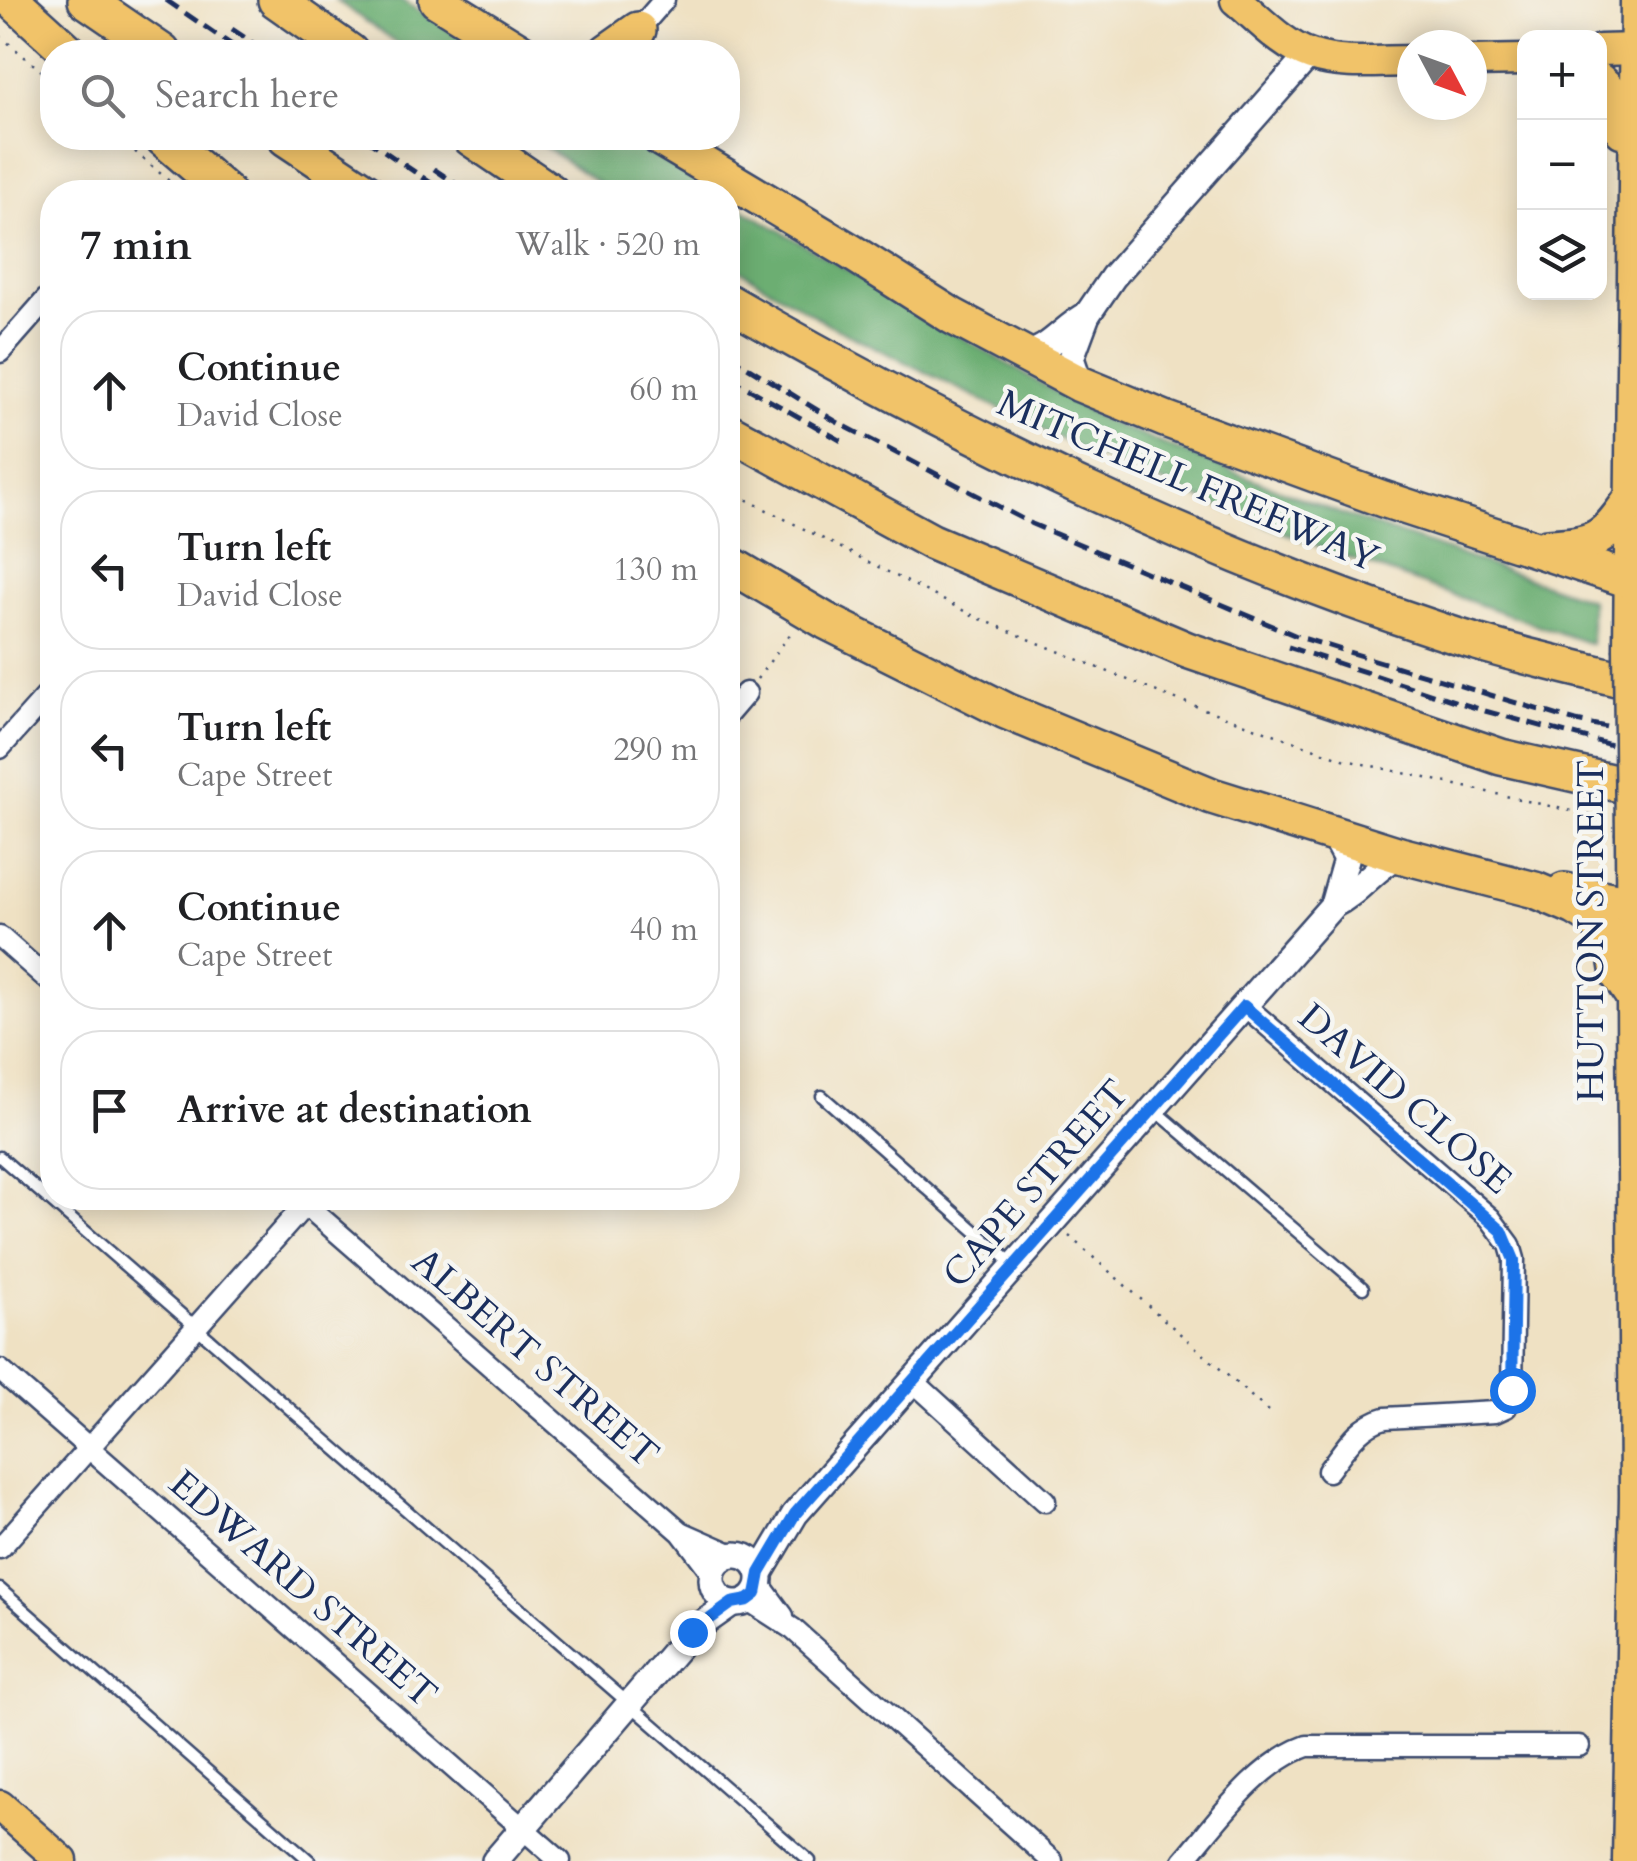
<!DOCTYPE html>
<html lang="en">
<head>
<meta charset="utf-8">
<style>
  :root { --surface:#fff; --page:#f2f2f2; --text:#202124; --muted:#757577; --line:#e0e0e0 }
  body { margin:0; font-family:Cardo,serif; background:var(--page); color:var(--text) }
  .controls { position:absolute; right:30px; top:30px; display:grid; overflow:hidden; border-radius:20px; box-shadow:0 5px 25px #0003 }
  .controls button { width:90px; height:90px; display:grid; place-items:center; padding:0; border:0; border-bottom:2px solid var(--line); background:var(--surface); color:var(--text); font:50px sans-serif }
  .compass { position:absolute; left:1397px; top:30px; width:90px; height:90px; border-radius:50%; background:var(--surface); box-shadow:0 5px 25px #0003; rotate:131deg }
  .stop { position:absolute; width:30px; height:30px; margin:-22px; border:8px solid #1a73e8; border-radius:50%; background:#fff }
  .stop.end { background:#1a73e8; border-color:#fff; box-shadow:0 2px 10px #0008 }
  .list { margin:0; padding:0; list-style:none }
  h2 { display:flex; justify-content:space-between; align-items:center; height:130px; margin:0; padding:0 40px; font-size:42px }
  h2 small { font-size:32px; font-weight:400; color:var(--muted) }
  .list li { display:grid; grid-template-columns:65px 1fr auto; gap:30px; align-items:center; box-sizing:border-box; height:160px; margin:0 20px 20px; padding:0 20px; border:2px solid var(--line); border-radius:40px }
  .list b { display:block; font-size:38px; white-space:nowrap }
  .list p { margin:0; font-size:32px; white-space:nowrap; color:var(--muted) }
  .list em { font-size:32px; font-style:normal; color:var(--muted) }
  .icon { flex:none; width:55px; height:55px; fill:none; stroke:currentColor; stroke-width:2; stroke-linecap:round; stroke-linejoin:round }
  .map { position:relative; flex:none; width:1637px; height:1861px; overflow:hidden }
  .search { position:absolute; background:var(--surface); box-shadow:0 5px 25px #0003; left:40px; top:40px; width:700px; height:110px; display:flex; align-items:center; gap:25px; box-sizing:border-box; padding:0 35px; border-radius:40px; color:var(--muted); font-size:38px }
  .panel { position:absolute; background:var(--surface); box-shadow:0 5px 25px #0003; left:40px; top:180px; width:700px; height:1030px; border-radius:40px }
  .map>svg:first-child { display:block }
  .forest { fill:#6cae72; stroke:#446e68; stroke-width:2.5 }
  .lines { fill:none; stroke-linecap:round; stroke-linejoin:round }
  .service-casing { stroke:#3b4a6d; stroke-width:15 }
  .minor-casing { stroke:#3b4a6d; stroke-width:25 }
  .tertiary-casing { stroke:#3b4a6d; stroke-width:30 }
  .primary-casing { stroke:#3b4a6d; stroke-width:35 }
  .motorway-casing { stroke:#3b4a6d; stroke-width:40 }
  .path { stroke:#3b4a6d; stroke-width:2.5; stroke-dasharray:2.5 8; stroke-linecap:butt }
  .service { stroke:#fff; stroke-width:10 }
  .minor { stroke:#fff; stroke-width:20 }
  .tertiary { stroke:#fff; stroke-width:25 }
  .primary { stroke:#f1c369; stroke-width:30 }
  .motorway { stroke:#f1c369; stroke-width:35 }
  .rail { stroke:#1b2f5e; stroke-width:5; stroke-dasharray:15 8; stroke-linecap:butt }
  .primary-bridge-casing { stroke:#3b4a6d; stroke-width:35; stroke-linecap:butt }
  .primary-bridge { stroke:#f1c369; stroke-width:30 }
  .route { stroke:#1a73e8; stroke-width:12 }
  .labels { text-anchor:middle; dominant-baseline:central; stroke-width:9; stroke-linejoin:round; paint-order:stroke }
  .street-label { font-size:38px; fill:#1b2f5e; stroke:#f6f6f2 }
</style>
</head>
<body>
<div class="map">
<svg width="1637" height="1861" viewBox="0 0 1637 1861">
  <rect width="100%" height="100%" fill="#f6f6f2"/>
  <filter id="ink" filterUnits="userSpaceOnUse"><feTurbulence type="fractalNoise" baseFrequency=".01" numOctaves="2"/><feDisplacementMap in="SourceGraphic" scale="20" xChannelSelector="R" yChannelSelector="G"/><feConvolveMatrix kernelMatrix="1 2 1 2 8 2 1 2 1" color-interpolation-filters="sRGB"/></filter>
  <filter id="wash" filterUnits="userSpaceOnUse"><feTurbulence type="fractalNoise" baseFrequency=".0048" numOctaves="4" result="noise"/><feDisplacementMap in="SourceGraphic" scale="40" xChannelSelector="R" yChannelSelector="G"/><feGaussianBlur stdDeviation="2.25" result="paint"/><feColorMatrix in="noise" values="0 0 0 0 0 0 0 0 0 0 0 0 0 0 0 0 0 1.4 0 .05"/><feComposite in="paint" operator="in"/></filter>
  <g filter="url(#wash)">
    <rect width="100%" height="100%" fill="#efe1c3"/>
    <!-- forest -->
    <g class="forest">
      <polygon points="336,0 401,0 487,52 409,52"/>
      <polygon points="532,138 625,138 715,192 611,192"/>
      <polygon points="728,200 1105,421 1344,515 1591,600 1591,644 1332,552 1091,454 828,324 728,263"/>
    </g>
  </g>
  <g filter="url(#ink)">
    <g class="lines">
      <defs>
        <g id="service">
          <polyline points="822,1096 1014,1265"/>
          <polyline points="1154,1109 1363,1288"/>
          <polyline points="0,1157 810,1861"/>
          <polyline points="0,1589 310,1861"/>
        </g>
        <g id="minor">
          <polyline points="638,30 664,0"/>
          <polyline points="0,352 52,293"/>
          <polyline points="728,714 746,693"/>
          <polyline points="0,748 52,690"/>
          <polyline points="0,937 52,983"/>
          <path d="M1244,1005L1490,1218L1510,1245L1514,1259L1512,1390L1506,1407L1495,1412L1385,1418C1358,1425 1345,1449 1328,1471"/>
          <polyline points="298,1198 681,1532 713,1574"/>
          <polyline points="0,1370 560,1861"/>
          <polyline points="913,1381 1045,1501"/>
          <polyline points="683,1533 733,1555"/>
          <polyline points="0,1548 311,1198"/>
          <polyline points="760,1585 783,1616"/>
          <polyline points="748,1600 793,1629 1052,1861"/>
          <path d="M1183,1861C1217,1822 1256,1764 1307,1746H1579"/>
        </g>
        <g id="tertiary">
          <path d="M1023,355C1051,350 1062,328 1087,315"/>
          <polyline points="1080,384 1071,358 1087,315 1113,277 1309,55"/>
          <path d="M1333,905C1360,892 1373,868 1400,855"/>
          <circle cx="736" cy="1579" r="24"/>
          <polyline points="760,1573 795,1514 1333,905 1346,859 1333,835"/>
          <polyline points="495,1861 691,1632 732,1603"/>
        </g>
        <g id="primary">
          <path d="M1236,0C1259,19 1283,46 1311,55C1343,66 1379,61 1412,61"/>
          <polyline points="1600,50 1637,49"/>
          <polyline points="1472,61 1524,60"/>
          <path d="M1600,79C1619,94 1620,109 1621,132"/>
          <polyline points="1629,648 1636,0"/>
          <polyline points="0,1806 62,1861"/>
          <polyline points="1628,1861 1635,1496 1631,835"/>
        </g>
        <g id="motorway">
          <polyline points="12,0 69,52"/>
          <polyline points="86,0 162,52"/>
          <polyline points="276,0 350,52"/>
          <polyline points="437,0 521,52"/>
          <polyline points="607,52 638,30"/>
          <polyline points="163,138 226,192"/>
          <polyline points="286,138 367,192"/>
          <polyline points="471,138 551,192"/>
          <polyline points="660,138 851,252 952,316 1080,384 1165,419 1383,499 1630,580 1637,587"/>
          <path d="M728,302C954,432 1190,548 1438,630C1503,652 1571,667 1637,683"/>
          <polyline points="728,431 932,542 1187,650 1501,757 1637,788"/>
          <path d="M1547,547C1595,545 1604,540 1631,500"/>
          <polyline points="728,563 826,621 1006,711 1212,796 1400,855 1535,890 1575,907 1593,918 1604,931 1615,951 1619,975 1632,994"/>
          <polyline points="1564,891 1637,905"/>
        </g>
      </defs>
      <!-- service casing -->
      <use href="#service" class="service-casing"/>
      <!-- minor casing -->
      <use href="#minor" class="minor-casing"/>
      <!-- tertiary casing -->
      <use href="#tertiary" class="tertiary-casing"/>
      <!-- primary casing -->
      <use href="#primary" class="primary-casing"/>
      <!-- motorway casing -->
      <use href="#motorway" class="motorway-casing"/>
      <!-- path -->
      <g class="path">
        <polyline points="0,36 52,80"/>
        <polyline points="547,47 560,52"/>
        <polyline points="119,138 182,192"/>
        <polyline points="148,192 162,178"/>
        <polyline points="728,490 978,618 1162,694 1346,760 1607,819"/>
        <polyline points="757,679 791,633"/>
        <polyline points="1069,1236 1268,1411"/>
      </g>
      <!-- service -->
      <use href="#service" class="service"/>
      <!-- minor -->
      <use href="#minor" class="minor"/>
      <!-- tertiary -->
      <use href="#tertiary" class="tertiary"/>
      <!-- primary -->
      <use href="#primary" class="primary"/>
      <!-- motorway -->
      <use href="#motorway" class="motorway"/>
      <!-- rail -->
      <g class="rail">
        <polyline points="166,0 242,52"/>
        <polyline points="232,29 266,52"/>
        <polyline points="365,138 444,192"/>
        <polyline points="434,169 468,192"/>
        <polyline points="728,355 835,421 1032,524 1299,637 1576,721 1637,733"/>
        <polyline points="728,377 847,444"/>
        <polyline points="1288,647 1485,711 1637,752"/>
      </g>
      <defs>
        <polyline id="primary-bridge" points="1629,648 1631,835"/>
      </defs>
      <!-- primary-bridge casing -->
      <use href="#primary-bridge" class="primary-bridge-casing"/>
      <!-- primary-bridge -->
      <use href="#primary-bridge" class="primary-bridge"/>
    </g>
  </g>
  <g class="lines" filter="url(#ink)">
    <!-- route -->
    <polyline class="route" points="692,1632 732,1603 748,1600 756,1594 760,1573 795,1514 1244,1006 1502,1231 1514,1260 1512,1390"/>
  </g>
  <g class="labels">
    <!-- street labels -->
    <g class="street-label">
      <text transform="translate(1188 481) rotate(23)">MITCHELL FREEWAY</text>
      <text transform="translate(1591 931) rotate(-90)">HUTTON STREET</text>
      <text transform="translate(1405 1099) rotate(41)">DAVID CLOSE</text>
      <text transform="translate(1036 1184) rotate(-49)">CAPE STREET</text>
      <text transform="translate(535 1358) rotate(41)">ALBERT STREET</text>
      <text transform="translate(303 1589) rotate(41)">EDWARD STREET</text>
    </g>
  </g>
</svg>
<div class="controls">
<button>+</button>
<button>−</button>
<button><svg class="icon" aria-label="layers" viewBox="0 0 24 24"><path d="M12 4l9 5-9 5-9-5zM3 14l9 5 9-5"/></svg></button>
</div>
<svg class="compass" viewBox="-18 -18 36 36"><path d="M0-13l5 13h-10z" fill="#e53935"/><path d="M0 13l5-13h-10z" fill="#757577"/></svg>
<div class="stop" style="left:1512px;top:1390px"></div>
<div class="stop end" style="left:692px;top:1632px"></div>
<div class="search"><svg class="icon" aria-label="search" viewBox="0 0 24 24"><circle cx="10" cy="10" r="6"/><path d="M15 15l6 6"/></svg>Search here</div>
<section class="panel">
<h2>7 min<small>Walk · 520 m</small></h2>
<ul class="list">
<li><svg class="icon" aria-label="ahead" viewBox="0 0 24 24"><path d="M12 20V5M6 11l6-6 6 6"/></svg><div><b>Continue</b><p>David Close</p></div><em>60 m</em></li>
<li><svg class="icon" aria-label="left" viewBox="0 0 24 24"><path d="M17 20v-9H6M10 6l-5 5 5 5"/></svg><div><b>Turn left</b><p>David Close</p></div><em>130 m</em></li>
<li><svg class="icon" aria-label="left" viewBox="0 0 24 24"><path d="M17 20v-9H6M10 6l-5 5 5 5"/></svg><div><b>Turn left</b><p>Cape Street</p></div><em>290 m</em></li>
<li><svg class="icon" aria-label="ahead" viewBox="0 0 24 24"><path d="M12 20V5M6 11l6-6 6 6"/></svg><div><b>Continue</b><p>Cape Street</p></div><em>40 m</em></li>
<li><svg class="icon" aria-label="arrive" viewBox="0 0 24 24"><path d="M6 21V4h12l-3 4 3 4H6"/></svg><div><b>Arrive at destination</b></div></li>
</ul>
</section>
</div>
</body>
</html>
